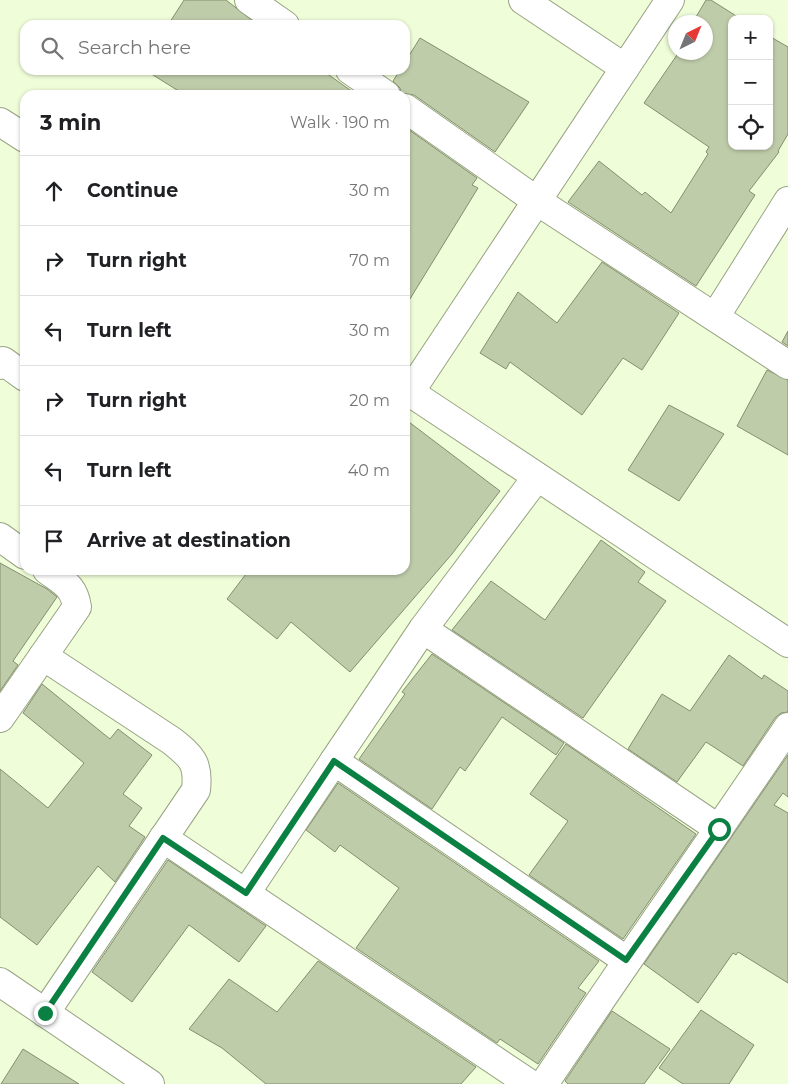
<!DOCTYPE html>
<html lang="en">
<head>
<meta charset="utf-8">
<style>
  :root { --surface:#fff; --page:#f2f2f2; --text:#202124; --muted:#757577; --line:#e0e0e0 }
  body { margin:0; font-family:Montserrat,sans-serif; background:var(--page); color:var(--text) }
  .controls { position:absolute; right:15px; top:15px; display:grid; overflow:hidden; border-radius:10px; box-shadow:0 1px 4px #0004 }
  .controls button { width:45px; height:45px; display:grid; place-items:center; padding:0; border:0; border-bottom:1px solid var(--line); background:var(--surface); color:var(--text); font:25px sans-serif }
  .compass { position:absolute; left:668px; top:15px; width:45px; height:45px; border-radius:50%; background:var(--surface); box-shadow:0 1px 4px #0004; rotate:43deg }
  .stop { position:absolute; width:15px; height:15px; margin:-11px; border:4px solid #0b8043; border-radius:50%; background:#fff }
  .stop.end { background:#0b8043; border-color:#fff; box-shadow:0 1px 5px #0008 }
  .list { margin:0; padding:0; list-style:none }
  h2 { display:flex; justify-content:space-between; align-items:center; height:65px; margin:0; padding:0 20px; font-size:21px }
  h2 small { font-size:16px; font-weight:400; color:var(--muted) }
  .list li { display:grid; grid-template-columns:32px 1fr auto; gap:15px; align-items:center; box-sizing:border-box; height:70px; padding:0 20px; border-top:1px solid var(--line) }
  .list b { display:block; font-size:19px; white-space:nowrap }
  .list em { font-size:16px; font-style:normal; color:var(--muted) }
  .icon { flex:none; width:28px; height:28px; fill:none; stroke:currentColor; stroke-width:2; stroke-linecap:round; stroke-linejoin:round }
  .map { position:relative; flex:none; width:788px; height:1084px; overflow:hidden }
  .search { position:absolute; background:var(--surface); box-shadow:0 1px 4px #0004; left:20px; top:20px; width:390px; height:55px; display:flex; align-items:center; gap:12px; box-sizing:border-box; padding:0 18px; border-radius:15px; color:var(--muted); font-size:19px }
  .panel { position:absolute; background:var(--surface); box-shadow:0 1px 4px #0004; left:20px; top:90px; width:390px; height:485px; border-radius:15px }
  .map>svg:first-child { display:block }
  .building { fill:#bfccaa; stroke:#838f6f }
  .lines { fill:none; stroke-linecap:round; stroke-linejoin:round }
  .minor-casing { stroke:#97a382; stroke-width:30 }
  .minor { stroke:#fff; stroke-width:28 }
  .route { stroke:#0b8043; stroke-width:6 }
</style>
</head>
<body>
<div class="map">
<svg width="788" height="1084" viewBox="0 0 788 1084">
  <rect width="100%" height="100%" fill="#f0fdd9"/>
  <!-- building -->
  <g class="building">
    <polygon points="184,0 226,0 258,25 168,25"/>
    <polygon points="706,0 711,0 741,19 732,19 732,146 769,146 769,36 788,47 788,134 778,151 779,152 749,191 755,195 696,286 568,202 599,161 642,195 645,192 671,213 708,154 706,152 709,147 644,103 679,52 706,52 706,22 693,22"/>
    <polygon points="420,38 529,102 495,152 414,95 401,93 400,88 393,81 400,70 405,70 405,62"/>
    <polygon points="145,70 322,70 357,95 185,95"/>
    <polygon points="405,127 477,178 472,185 478,188 405,307"/>
    <polygon points="602,262 679,313 642,370 623,358 582,415 510,362 506,369 480,353 518,292 557,323"/>
    <polygon points="788,331 788,346 782,342"/>
    <polygon points="767,370 788,380 788,455 737,426"/>
    <polygon points="669,405 724,434 679,501 628,470"/>
    <polygon points="405,419 500,491 452,554 350,672 291,622 277,639 227,599 249,570 405,570"/>
    <polygon points="601,540 645,572 638,582 666,601 583,718 452,630 491,581 545,620"/>
    <polygon points="0,563 47,589 57,597 13,661 18,665 0,691"/>
    <polygon points="432,654 564,743 556,755 502,717 465,771 460,767 432,809 359,759 405,694 402,692"/>
    <polygon points="729,655 762,679 764,675 788,691 788,712 781,713 775,718 743,766 706,742 677,782 628,749 662,694 690,711"/>
    <polygon points="42,684 110,739 118,729 152,755 123,794 142,808 129,826 145,837 115,882 98,866 37,945 0,917 0,769 48,808 84,763 23,713"/>
    <polygon points="566,744 696,834 623,939 529,875 568,821 530,794"/>
    <polygon points="788,755 788,797 783,793 774,805 788,813 788,983 738,952 736,955 733,953 698,1003 644,964"/>
    <polygon points="338,783 599,961 578,988 586,993 538,1064 500,1039 497,1043 356,948 399,888 340,845 335,852 306,830"/>
    <polygon points="168,860 266,926 239,962 189,925 132,1002 92,972"/>
    <polygon points="318,961 476,1067 461,1084 266,1084 222,1048 189,1029 229,979 277,1012"/>
    <polygon points="701,1010 754,1045 729,1084 683,1084 659,1068"/>
    <polygon points="612,1011 670,1049 644,1084 568,1084 565,1081"/>
    <polygon points="23,1049 79,1084 1,1084"/>
  </g>
  <g class="lines">
    <defs>
      <g id="minor">
        <polyline points="249,0 285,25"/>
        <polyline points="523,0 625,68"/>
        <polyline points="350,70 386,95"/>
        <polyline points="405,108 537,201 788,365"/>
        <polyline points="0,122 25,138"/>
        <polyline points="715,317 788,201"/>
        <polyline points="0,365 3,361 25,377"/>
        <polyline points="405,389 788,643"/>
        <polyline points="410,392 670,0"/>
        <polyline points="537,477 423,629 334,761 626,960"/>
        <polyline points="0,537 25,555"/>
        <polyline points="423,629 719,829"/>
        <path d="M43,656L172,741C192,757 199,763 196,790L45,1013"/>
        <path d="M0,718L77,607C74,586 63,582 47,570"/>
        <polyline points="163,838 530,1084"/>
        <polyline points="246,893 334,761"/>
        <polyline points="0,982 150,1084"/>
        <path d="M544,1084C624,964 708,846 788,727"/>
      </g>
    </defs>
    <!-- minor casing -->
    <use href="#minor" class="minor-casing"/>
    <!-- minor -->
    <use href="#minor" class="minor"/>
  </g>
  <g class="lines">
    <!-- route -->
    <polyline class="route" points="45,1013 163,838 246,893 334,761 626,960 719,829"/>
  </g>
</svg>
<div class="controls">
<button>+</button>
<button>−</button>
<button><svg class="icon" aria-label="locate" viewBox="0 0 24 24"><circle cx="12" cy="12" r="6"/><path d="M12 2v4M12 18v4M2 12h4M18 12h4"/></svg></button>
</div>
<svg class="compass" viewBox="-18 -18 36 36"><path d="M0-13l5 13h-10z" fill="#e53935"/><path d="M0 13l5-13h-10z" fill="#757577"/></svg>
<div class="stop" style="left:719px;top:829px"></div>
<div class="stop end" style="left:45px;top:1013px"></div>
<div class="search"><svg class="icon" aria-label="search" viewBox="0 0 24 24"><circle cx="10" cy="10" r="6"/><path d="M15 15l6 6"/></svg>Search here</div>
<section class="panel">
<h2>3 min<small>Walk · 190 m</small></h2>
<ul class="list">
<li><svg class="icon" aria-label="ahead" viewBox="0 0 24 24"><path d="M12 20V5M6 11l6-6 6 6"/></svg><div><b>Continue</b></div><em>30 m</em></li>
<li><svg class="icon" aria-label="right" viewBox="0 0 24 24"><path d="M7 20v-9h11M14 6l5 5-5 5"/></svg><div><b>Turn right</b></div><em>70 m</em></li>
<li><svg class="icon" aria-label="left" viewBox="0 0 24 24"><path d="M17 20v-9H6M10 6l-5 5 5 5"/></svg><div><b>Turn left</b></div><em>30 m</em></li>
<li><svg class="icon" aria-label="right" viewBox="0 0 24 24"><path d="M7 20v-9h11M14 6l5 5-5 5"/></svg><div><b>Turn right</b></div><em>20 m</em></li>
<li><svg class="icon" aria-label="left" viewBox="0 0 24 24"><path d="M17 20v-9H6M10 6l-5 5 5 5"/></svg><div><b>Turn left</b></div><em>40 m</em></li>
<li><svg class="icon" aria-label="arrive" viewBox="0 0 24 24"><path d="M6 21V4h12l-3 4 3 4H6"/></svg><div><b>Arrive at destination</b></div></li>
</ul>
</section>
</div>
</body>
</html>
